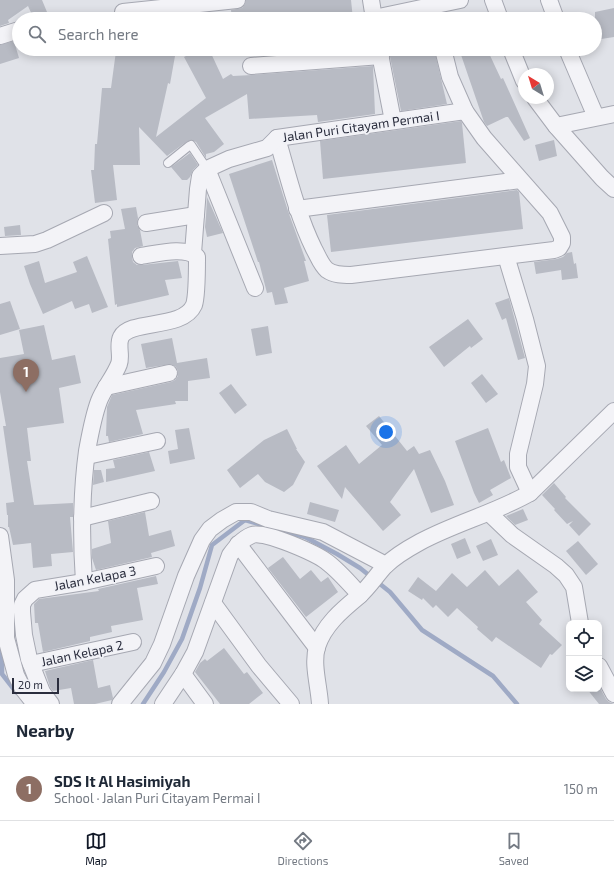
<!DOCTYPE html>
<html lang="en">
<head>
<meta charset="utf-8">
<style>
  :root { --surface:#fff; --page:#f6f6f7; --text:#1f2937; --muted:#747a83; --line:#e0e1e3; --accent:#111827 }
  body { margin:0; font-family:"Exo 2",sans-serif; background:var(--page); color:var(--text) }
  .controls { position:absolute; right:12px; bottom:12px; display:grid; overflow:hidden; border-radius:8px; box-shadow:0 2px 10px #0003 }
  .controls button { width:36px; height:36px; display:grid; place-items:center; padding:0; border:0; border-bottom:1px solid var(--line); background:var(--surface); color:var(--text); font:20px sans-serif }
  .compass { position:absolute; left:518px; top:68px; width:36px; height:36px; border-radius:50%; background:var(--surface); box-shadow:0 2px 10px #0003; rotate:322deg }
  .scale { position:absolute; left:12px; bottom:10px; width:47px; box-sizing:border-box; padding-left:4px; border:2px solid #2b2e3e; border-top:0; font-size:11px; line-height:14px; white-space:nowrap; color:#2b2e3e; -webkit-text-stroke:3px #f0f1f6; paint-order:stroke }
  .you { position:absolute; left:386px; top:432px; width:14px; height:14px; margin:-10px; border:3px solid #fff; border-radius:50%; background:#1a73e8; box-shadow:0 0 0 6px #1a73e833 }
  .badge { display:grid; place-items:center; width:26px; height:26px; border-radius:50%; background:var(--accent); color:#fff; font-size:13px; font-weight:700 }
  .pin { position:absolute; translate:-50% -33px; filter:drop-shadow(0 1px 2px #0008) }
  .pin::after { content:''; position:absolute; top:21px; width:14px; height:12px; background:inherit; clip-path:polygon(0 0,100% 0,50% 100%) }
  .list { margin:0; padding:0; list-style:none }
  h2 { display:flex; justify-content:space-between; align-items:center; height:52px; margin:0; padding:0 16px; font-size:17px }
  h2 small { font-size:13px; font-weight:400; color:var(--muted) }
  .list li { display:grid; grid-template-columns:26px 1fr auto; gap:12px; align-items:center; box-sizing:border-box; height:64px; padding:0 16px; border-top:1px solid var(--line) }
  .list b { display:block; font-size:15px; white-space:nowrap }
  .list p { margin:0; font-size:13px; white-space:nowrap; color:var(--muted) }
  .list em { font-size:13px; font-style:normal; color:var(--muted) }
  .icon { flex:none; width:22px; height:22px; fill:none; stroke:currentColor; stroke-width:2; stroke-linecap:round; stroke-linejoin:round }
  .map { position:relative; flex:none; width:614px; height:704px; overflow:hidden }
  .search { position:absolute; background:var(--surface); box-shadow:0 2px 10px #0003; left:12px; right:12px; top:12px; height:44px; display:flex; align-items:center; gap:10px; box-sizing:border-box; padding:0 14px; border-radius:22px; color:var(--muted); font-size:15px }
  .sheet { height:116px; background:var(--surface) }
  nav { display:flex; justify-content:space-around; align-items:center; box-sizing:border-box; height:56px; border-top:1px solid var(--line); background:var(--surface); font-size:11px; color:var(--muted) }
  nav a { display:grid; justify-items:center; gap:2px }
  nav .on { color:var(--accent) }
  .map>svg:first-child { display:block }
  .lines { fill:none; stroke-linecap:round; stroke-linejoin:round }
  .stream { stroke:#9faac5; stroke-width:4.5 }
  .building { fill:#b8bbc4 }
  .service-casing { stroke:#a6a8b2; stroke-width:10 }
  .minor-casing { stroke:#a6a8b2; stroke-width:18 }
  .service { stroke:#f3f3f7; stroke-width:8 }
  .minor { stroke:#f3f3f7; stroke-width:16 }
  .labels { text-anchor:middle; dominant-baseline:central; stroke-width:3.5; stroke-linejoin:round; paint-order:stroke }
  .street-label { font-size:13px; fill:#2b2e3e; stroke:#f0f1f6 }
</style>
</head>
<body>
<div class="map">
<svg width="614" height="704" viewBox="0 0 614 704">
  <rect width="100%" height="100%" fill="#e0e2e8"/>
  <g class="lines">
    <!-- stream -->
    <g class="stream">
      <polyline points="2,648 2,674 16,692"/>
      <polyline points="143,704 164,672 182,639 200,588 212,545 245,520 305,537 337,554 360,568 390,592 422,630 493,676 517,704"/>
    </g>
  </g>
  <!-- building -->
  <g class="building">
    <polygon points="0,0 42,0 47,12 33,17 28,6 8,20 9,23 0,26"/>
    <polygon points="246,0 351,0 353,19 232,19 231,10 242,8 245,4"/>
    <polygon points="614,8 614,37 595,40 595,12"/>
    <polygon points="14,41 19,58 0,64 0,45"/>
    <polygon points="131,49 159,52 158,53 175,56 170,84 168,83 156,137 206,98 184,57 199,49 209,49 223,79 231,74 233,76 252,75 373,66 375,114 318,122 317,115 249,119 247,94 205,118 224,144 214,152 206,154 206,158 196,142 191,140 186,142 167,156 139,127 140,165 113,165 117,200 95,203 91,170 94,170 95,144 97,144 102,88 111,88 116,51 131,53"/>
    <polygon points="402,49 434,49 447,104 401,111 389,52"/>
    <polygon points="459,49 487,49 501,79 503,78 530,138 524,141 508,117 506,117 487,126 484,122"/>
    <polygon points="461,121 462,123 466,163 323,179 320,141"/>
    <polygon points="554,140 557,156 539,161 535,145"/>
    <polygon points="190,153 198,165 193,170 190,177 187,180 182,180 171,167"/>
    <polygon points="272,160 288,211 306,261 304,261 309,281 284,288 288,303 275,305 272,292 267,293 259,262 258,262 229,174"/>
    <polygon points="517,190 519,192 523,229 331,252 327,215"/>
    <polygon points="207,197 223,233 207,237 205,227 206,216"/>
    <polygon points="136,207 138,218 137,225 140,230 143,246 135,248 132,252 132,257 133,262 137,265 142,265 178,261 182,278 165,280 169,295 117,307 117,304 115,305 108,239 111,238 110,231 125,229 121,209"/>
    <polygon points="20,225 21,235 5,236 4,227"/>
    <polygon points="572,252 574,264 576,263 578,278 562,280 561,270 536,274 534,262 557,259 563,257 567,253"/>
    <polygon points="87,256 108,307 92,313 89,304 75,309 72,301 43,314 30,284 24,266 39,261 45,283 77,272 73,262"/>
    <polygon points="509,298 525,358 518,360 506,318 502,320 495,303"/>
    <polygon points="10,301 20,329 0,335 0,304"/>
    <polygon points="468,319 483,339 471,348 470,346 444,367 429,347"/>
    <polygon points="44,325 52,360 75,355 81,383 59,388 64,423 27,428 31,461 27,461 34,505 73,503 73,517 70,517 73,552 51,554 52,566 33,568 31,543 13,545 9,527 8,527 8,515 7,515 6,503 14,502 3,426 6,426 0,392 0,358 24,354 19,330"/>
    <polygon points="268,326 272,353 256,356 251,329"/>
    <polygon points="172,338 177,363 207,358 210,378 188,381 188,401 175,401 176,404 136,410 143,434 109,442 108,436 106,436 107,407 112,395 171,382 175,380 178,376 178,371 176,367 171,364 146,368 141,344"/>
    <polygon points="482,374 498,394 486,403 471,383"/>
    <polygon points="231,384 247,405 235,414 219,393"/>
    <polygon points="379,416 407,451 414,446 419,454 430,450 445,481 454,505 431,513 414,469 390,502 401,515 383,531 345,487 342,499 317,466 346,445 359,464 382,445 366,426"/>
    <polygon points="189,428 195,459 170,464 168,451 178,449 175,430"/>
    <polygon points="488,428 501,462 504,460 511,478 490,490 493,495 479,503 474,493 455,441"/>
    <polygon points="287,429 297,449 296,449 305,462 293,485 284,492 265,482 258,474 240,488 227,470 264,440"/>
    <polygon points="149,452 155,471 106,482 106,469 115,468 113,460"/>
    <polygon points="94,470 101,470 104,482 93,485"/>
    <polygon points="554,483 566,497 565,498 591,524 579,536 569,525 573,521 567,524 554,510 555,509 542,495"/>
    <polygon points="310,502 339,510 335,522 307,514"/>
    <polygon points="523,509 528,520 515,525 506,516"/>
    <polygon points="145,512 149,536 171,530 175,546 151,553 152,557 96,570 92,558 92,549 111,543 108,521"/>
    <polygon points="465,538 471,553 457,559 451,544"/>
    <polygon points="491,539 498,555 483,561 476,546"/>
    <polygon points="578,541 598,564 586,575 566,551"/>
    <polygon points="283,557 300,579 311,570 321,582 328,577 338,592 306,617 268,568"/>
    <polygon points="518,569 538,592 526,602 542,620 539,624 562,645 552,655 550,654 541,668 496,637 492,642 477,629 478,627 457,608 448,617 436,605 433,608 423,598 422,600 408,591 418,577 436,591 452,573 467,587 485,570 499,586"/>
    <polygon points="156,576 158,584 137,588 143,620 111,626 112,632 90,637 90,641 43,652 38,623 35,623 34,604 39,599 99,591 98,589"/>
    <polygon points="224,648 244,674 247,672 263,693 249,704 220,704 195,672 200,663 205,659 207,661"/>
    <polygon points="93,660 98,688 110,685 113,698 112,700 95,704 74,704 71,688 53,691 50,687 45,671"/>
    <polygon points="599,686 606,699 609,702 614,704 599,704 587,689 599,689"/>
  </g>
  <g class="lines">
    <defs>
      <polyline id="service" points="168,163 189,146 191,145 207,169"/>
      <g id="minor">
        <polyline points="371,0 374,19"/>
        <polyline points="493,0 500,19"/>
        <polyline points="549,0 556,19"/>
        <polyline points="123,12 237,0"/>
        <polyline points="374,18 460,0"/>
        <polyline points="0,36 19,30"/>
        <polyline points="379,49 393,121"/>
        <polyline points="511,49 524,81"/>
        <polyline points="567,49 596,117"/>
        <polyline points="251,66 381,56"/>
        <polyline points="535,98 556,126 602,178 614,189"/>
        <polyline points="556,126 614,114"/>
        <path d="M277,138C288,176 297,214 314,249C318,256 321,265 327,270C334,275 343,275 351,275L554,250L559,248L562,243V237L550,213L484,138L465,111L450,77L443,49"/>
        <polyline points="207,169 255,288"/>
        <polyline points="297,209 520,180"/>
        <polyline points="146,223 196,215"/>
        <polyline points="0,246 35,244 47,240 104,213"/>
        <polyline points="193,253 198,189 200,176 207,169 229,159 267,148 277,138 465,111"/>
        <polyline points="506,256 525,319 537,366 535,384 518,454 518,467 530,493"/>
        <polyline points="106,387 169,373"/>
        <polyline points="87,456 157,441"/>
        <polyline points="489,513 512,535 556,566 566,575 574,587 580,623"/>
        <polyline points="82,518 151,501"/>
        <polyline points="0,536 6,580 6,638 16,675 23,689 35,704"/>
        <polyline points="238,544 317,648"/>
        <path d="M84,582C81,538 81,495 87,451C90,435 93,417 99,401C104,388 114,377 119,364C122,356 117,345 121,337C130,319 183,330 194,305C197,296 197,268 197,257C185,246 156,254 141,256"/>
        <polyline points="213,603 259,666 291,704"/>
        <polyline points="31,664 133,642"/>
        <polyline points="599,666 614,694"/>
        <polyline points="183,674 205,704"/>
        <polyline points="51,704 42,692 29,659 24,635 22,612 22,605 25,599 35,590 84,582 156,566"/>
        <polyline points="120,704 153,663 162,644 186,576 202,540 210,529 222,520 236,512 251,512 268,519 323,532 386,565"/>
        <path d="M163,704L183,674L195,652L230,555C236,547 242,539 252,535C264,530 317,554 327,562C339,571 350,584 360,595"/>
        <path d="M320,704C319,686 312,664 317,647C324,625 342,610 359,596C369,587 376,576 385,566C393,558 409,548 420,542C455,523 495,513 530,493L614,411"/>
      </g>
    </defs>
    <!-- service casing -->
    <use href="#service" class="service-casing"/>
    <!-- minor casing -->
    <use href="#minor" class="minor-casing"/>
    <!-- service -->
    <use href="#service" class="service"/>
    <!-- minor -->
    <use href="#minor" class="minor"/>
  </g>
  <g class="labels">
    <!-- street labels -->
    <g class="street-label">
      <text transform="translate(361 126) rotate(-8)">Jalan Puri Citayam Permai I</text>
      <text transform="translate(95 578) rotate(-11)">Jalan Kelapa 3</text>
      <text transform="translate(82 653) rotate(-12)">Jalan Kelapa 2</text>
    </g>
  </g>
</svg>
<div class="controls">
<button><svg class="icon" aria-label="locate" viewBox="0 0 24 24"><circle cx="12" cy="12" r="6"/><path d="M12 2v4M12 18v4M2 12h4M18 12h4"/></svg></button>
<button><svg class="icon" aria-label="layers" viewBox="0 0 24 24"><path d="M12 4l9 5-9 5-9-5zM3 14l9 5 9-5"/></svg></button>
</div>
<svg class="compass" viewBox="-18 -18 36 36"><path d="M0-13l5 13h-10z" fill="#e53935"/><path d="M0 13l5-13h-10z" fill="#747a83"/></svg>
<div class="scale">20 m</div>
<div class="you"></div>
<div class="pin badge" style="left:26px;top:392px;background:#8d6e63">1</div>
<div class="search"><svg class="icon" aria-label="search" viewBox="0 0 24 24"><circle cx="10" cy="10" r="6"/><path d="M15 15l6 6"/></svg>Search here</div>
</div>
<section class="sheet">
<h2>Nearby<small></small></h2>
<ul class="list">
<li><span class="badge" style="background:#8d6e63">1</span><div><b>SDS It Al Hasimiyah</b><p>School · Jalan Puri Citayam Permai I</p></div><em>150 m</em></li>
</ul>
</section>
<nav>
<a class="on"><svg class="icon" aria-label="map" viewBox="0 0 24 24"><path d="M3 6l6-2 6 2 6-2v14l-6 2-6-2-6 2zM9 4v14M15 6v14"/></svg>Map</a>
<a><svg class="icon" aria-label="directions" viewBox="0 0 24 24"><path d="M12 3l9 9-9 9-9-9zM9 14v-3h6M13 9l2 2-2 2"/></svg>Directions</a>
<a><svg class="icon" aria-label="saved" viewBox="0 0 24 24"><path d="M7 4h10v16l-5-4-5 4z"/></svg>Saved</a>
</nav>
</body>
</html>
